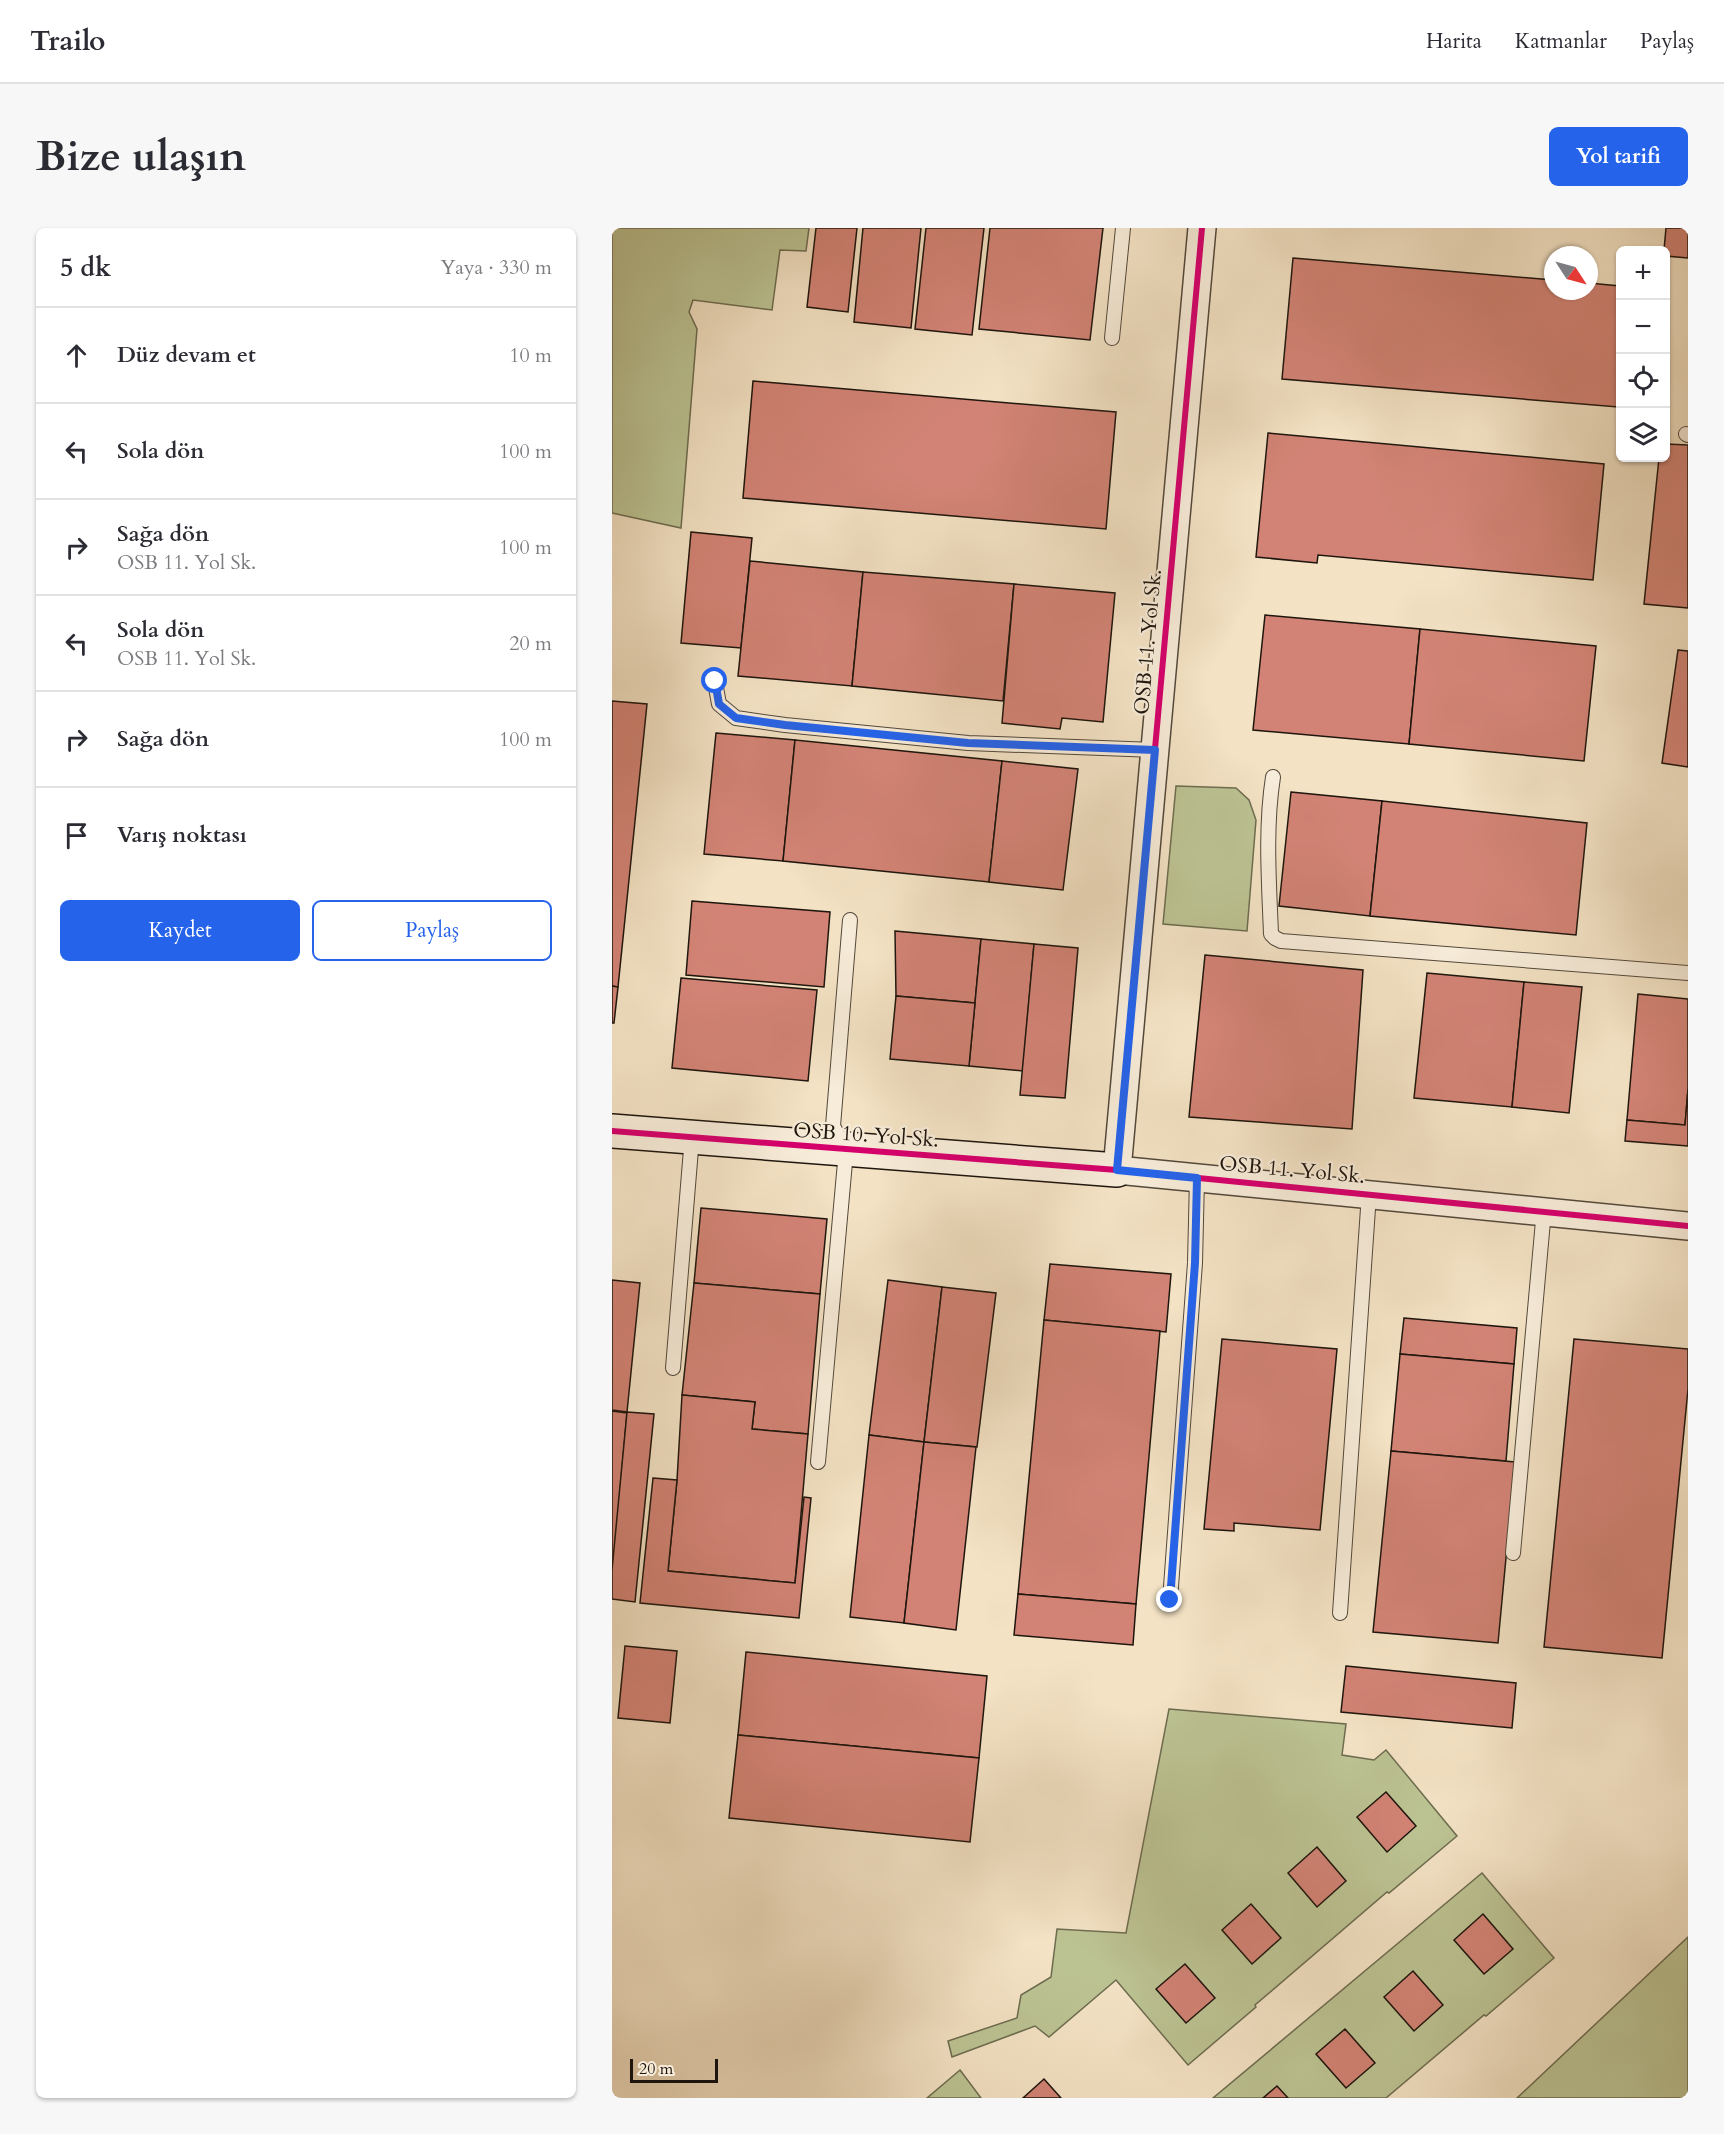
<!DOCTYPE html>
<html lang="tr">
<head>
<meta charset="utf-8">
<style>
  :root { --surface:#fff; --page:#f7f7f7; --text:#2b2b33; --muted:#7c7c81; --line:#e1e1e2; --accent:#2563eb }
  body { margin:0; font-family:Cardo,serif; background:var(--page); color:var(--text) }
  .controls { position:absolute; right:18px; top:18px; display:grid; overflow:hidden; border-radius:9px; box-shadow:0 2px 4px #0004 }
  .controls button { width:54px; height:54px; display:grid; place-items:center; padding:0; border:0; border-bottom:2px solid var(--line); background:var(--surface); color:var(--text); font:30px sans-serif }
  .compass { position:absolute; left:932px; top:18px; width:54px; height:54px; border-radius:50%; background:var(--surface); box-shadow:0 2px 4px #0004; rotate:126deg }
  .scale { position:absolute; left:18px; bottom:15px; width:88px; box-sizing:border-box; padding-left:6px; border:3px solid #1e150d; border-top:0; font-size:16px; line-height:21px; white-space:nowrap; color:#1e150d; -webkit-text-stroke:4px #f7ecd9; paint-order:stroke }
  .stop { position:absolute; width:18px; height:18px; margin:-14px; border:4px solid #2563eb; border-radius:50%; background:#fff }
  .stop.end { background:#2563eb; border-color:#fff; box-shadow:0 2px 6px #0008 }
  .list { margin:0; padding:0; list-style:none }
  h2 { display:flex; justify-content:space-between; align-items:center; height:78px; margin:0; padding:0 24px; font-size:26px }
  h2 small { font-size:20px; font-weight:400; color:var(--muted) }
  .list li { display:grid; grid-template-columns:39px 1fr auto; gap:18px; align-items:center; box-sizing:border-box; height:96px; padding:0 24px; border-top:2px solid var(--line) }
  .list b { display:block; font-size:22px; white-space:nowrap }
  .list p { margin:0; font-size:20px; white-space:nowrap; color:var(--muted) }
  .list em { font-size:20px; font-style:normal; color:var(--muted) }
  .actions { display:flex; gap:12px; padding:18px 24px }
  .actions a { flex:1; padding:14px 0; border:2px solid var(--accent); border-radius:9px; text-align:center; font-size:21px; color:var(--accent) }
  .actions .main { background:var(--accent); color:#fff }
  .icon { flex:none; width:33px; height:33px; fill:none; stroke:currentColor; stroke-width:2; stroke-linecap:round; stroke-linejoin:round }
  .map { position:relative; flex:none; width:1076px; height:1870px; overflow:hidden; border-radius:9px }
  header { display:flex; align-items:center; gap:36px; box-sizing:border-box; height:84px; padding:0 30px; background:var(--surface); border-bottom:2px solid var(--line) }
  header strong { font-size:28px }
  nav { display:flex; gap:33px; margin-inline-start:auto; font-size:21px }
  .intro { display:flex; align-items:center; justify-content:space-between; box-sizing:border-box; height:144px; padding:0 36px }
  h1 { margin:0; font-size:42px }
  .button { padding:15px 27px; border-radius:9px; background:var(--accent); color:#fff; font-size:21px; font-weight:700 }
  main { display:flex; gap:36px; padding:0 36px }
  aside { flex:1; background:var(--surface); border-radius:9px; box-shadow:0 2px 4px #0004 }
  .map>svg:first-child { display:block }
  .green { fill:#bcc393; stroke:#6d6c50; stroke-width:1.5 }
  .building { fill:#d28375; stroke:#1e150d; stroke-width:1.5 }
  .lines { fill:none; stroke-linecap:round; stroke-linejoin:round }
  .lane-casing { stroke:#53483b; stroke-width:16 }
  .street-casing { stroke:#53483b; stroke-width:30 }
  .secondary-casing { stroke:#1e150d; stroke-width:36 }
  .lane { stroke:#f7ecd9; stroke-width:14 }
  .street { stroke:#f7ecd9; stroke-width:27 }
  .secondary { stroke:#f7ecd9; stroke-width:33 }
  .cycleway-casing { stroke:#f7ecd9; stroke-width:10 }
  .cycleway { stroke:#d6006c; stroke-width:6 }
  .route { stroke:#2563eb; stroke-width:8 }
  .labels { text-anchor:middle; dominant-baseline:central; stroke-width:4.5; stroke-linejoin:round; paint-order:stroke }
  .street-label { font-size:21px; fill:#1e150d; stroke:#f7ecd9 }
</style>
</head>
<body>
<header>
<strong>Trailo</strong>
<nav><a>Harita</a><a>Katmanlar</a><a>Paylaş</a></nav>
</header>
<div class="intro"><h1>Bize ulaşın</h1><a class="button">Yol tarifi</a></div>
<main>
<aside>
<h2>5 dk<small>Yaya · 330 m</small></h2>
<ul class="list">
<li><svg class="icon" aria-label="ahead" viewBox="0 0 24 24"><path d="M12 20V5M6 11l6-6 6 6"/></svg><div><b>Düz devam et</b></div><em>10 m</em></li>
<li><svg class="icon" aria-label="left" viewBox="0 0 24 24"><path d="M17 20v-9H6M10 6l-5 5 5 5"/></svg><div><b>Sola dön</b></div><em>100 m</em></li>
<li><svg class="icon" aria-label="right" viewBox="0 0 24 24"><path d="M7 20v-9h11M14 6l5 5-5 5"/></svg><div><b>Sağa dön</b><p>OSB 11. Yol Sk.</p></div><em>100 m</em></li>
<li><svg class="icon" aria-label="left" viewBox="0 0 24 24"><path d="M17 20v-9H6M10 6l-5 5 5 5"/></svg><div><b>Sola dön</b><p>OSB 11. Yol Sk.</p></div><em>20 m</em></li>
<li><svg class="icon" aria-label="right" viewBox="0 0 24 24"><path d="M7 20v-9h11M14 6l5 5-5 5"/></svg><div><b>Sağa dön</b></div><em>100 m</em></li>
<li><svg class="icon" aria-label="arrive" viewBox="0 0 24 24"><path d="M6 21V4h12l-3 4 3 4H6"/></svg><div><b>Varış noktası</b></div></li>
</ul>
<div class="actions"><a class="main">Kaydet</a><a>Paylaş</a></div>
</aside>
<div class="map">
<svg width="1076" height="1870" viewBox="0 0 1076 1870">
  <rect width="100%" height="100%" fill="#f3e2c4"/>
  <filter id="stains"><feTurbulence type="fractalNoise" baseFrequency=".00333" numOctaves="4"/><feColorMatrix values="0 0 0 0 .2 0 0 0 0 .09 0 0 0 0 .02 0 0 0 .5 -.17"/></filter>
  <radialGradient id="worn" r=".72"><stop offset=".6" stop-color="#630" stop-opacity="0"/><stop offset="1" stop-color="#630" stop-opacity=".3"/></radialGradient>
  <!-- green -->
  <g class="green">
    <polygon points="0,0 197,0 194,23 168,22 160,82 81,72 77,84 85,101 69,300 0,285"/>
    <polygon points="564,558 624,560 637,572 644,592 635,703 551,696"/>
    <polygon points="557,1481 734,1496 730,1527 762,1532 774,1522 845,1608 777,1665 775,1664 643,1777 644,1779 576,1837 504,1752 437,1809 423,1798 340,1829 336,1813 405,1790 409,1767 439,1749 445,1701 514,1705"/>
    <polygon points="870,1645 942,1730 874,1788 872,1787 774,1870 601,1870"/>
    <polygon points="1076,1709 1076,1870 905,1870"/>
    <polygon points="348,1842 369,1870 315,1870"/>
  </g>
  <!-- building -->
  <g class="building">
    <polygon points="204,0 245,0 236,84 195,79"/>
    <polygon points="251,0 309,0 299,100 242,94"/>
    <polygon points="314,0 372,0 360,107 303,101"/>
    <polygon points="378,0 491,0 478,112 367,101"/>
    <polygon points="1054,0 1076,0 1076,30 1054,28 1052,22"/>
    <polygon points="681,30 941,52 941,63 977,63 977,55 1008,58 1008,154 1006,179 670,151"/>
    <polygon points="141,153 504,184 494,301 131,270"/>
    <polygon points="656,205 992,236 981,352 706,327 705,335 644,329"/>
    <polygon points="1054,216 1076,217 1076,380 1032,376 1047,230 1054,230"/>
    <polygon points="79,304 140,310 129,420 69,415"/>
    <polygon points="138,333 251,344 240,458 126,448"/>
    <polygon points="251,344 402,356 391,473 240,458"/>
    <polygon points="402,356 503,365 491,494 450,490 448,501 390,495"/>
    <polygon points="653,387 808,401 797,516 641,502"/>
    <polygon points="808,401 984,418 972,533 797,516"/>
    <polygon points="1066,422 1076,423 1076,539 1050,535"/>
    <polygon points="0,473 35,476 6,759 0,758"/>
    <polygon points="104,505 183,512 171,633 92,626"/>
    <polygon points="183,512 390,533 377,654 171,633"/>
    <polygon points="390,533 466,541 451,662 377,654"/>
    <polygon points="679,564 770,573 758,688 667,678"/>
    <polygon points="770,573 975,595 964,707 758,688"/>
    <polygon points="80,673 218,684 212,759 74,747"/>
    <polygon points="283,703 369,711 363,775 284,768"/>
    <polygon points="369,711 422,716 411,843 357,838"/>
    <polygon points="422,716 466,720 453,870 408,867"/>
    <polygon points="593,727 751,742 740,901 577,889"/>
    <polygon points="815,745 912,754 900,879 802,870"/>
    <polygon points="69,750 205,762 196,853 60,840"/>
    <polygon points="912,754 970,759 957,885 900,879"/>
    <polygon points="0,758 6,759 2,795 0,795"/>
    <polygon points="1026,766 1076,771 1076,861 1073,897 1015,892"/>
    <polygon points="284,768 363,775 357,838 278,831"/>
    <polygon points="1076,861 1076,918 1013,913 1015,892 1073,897"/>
    <polygon points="89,980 215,991 208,1066 82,1055"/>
    <polygon points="438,1036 559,1046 554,1104 432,1092"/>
    <polygon points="0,1052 28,1055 15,1184 0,1182"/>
    <polygon points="276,1052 330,1059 312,1214 257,1207"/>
    <polygon points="82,1055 208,1066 196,1206 140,1201 143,1174 70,1167"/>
    <polygon points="330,1059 384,1065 365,1219 312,1214"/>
    <polygon points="792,1090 905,1100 902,1136 788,1126"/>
    <polygon points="432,1092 548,1103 524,1376 406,1366"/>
    <polygon points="610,1111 725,1121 708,1302 622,1295 622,1303 592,1301"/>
    <polygon points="962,1111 1076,1121 1076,1161 1050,1430 932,1419"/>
    <polygon points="788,1126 902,1136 894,1233 779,1223"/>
    <polygon points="70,1167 143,1174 140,1201 196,1206 183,1355 56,1343 65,1252"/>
    <polygon points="0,1183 15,1185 1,1342 0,1342"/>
    <polygon points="15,1184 42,1186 23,1374 0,1371 0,1342"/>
    <polygon points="257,1207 312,1214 292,1395 238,1389"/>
    <polygon points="312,1214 364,1219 344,1402 292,1395"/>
    <polygon points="779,1223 903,1234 886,1415 761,1404"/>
    <polygon points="41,1250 65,1252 56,1343 183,1355 192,1269 199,1270 187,1390 28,1375"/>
    <polygon points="406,1366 524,1376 521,1417 402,1407"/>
    <polygon points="13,1418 65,1423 58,1495 6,1490"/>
    <polygon points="134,1424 375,1448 367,1530 126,1507"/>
    <polygon points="734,1438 904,1455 900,1500 729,1484"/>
    <polygon points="126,1507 367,1530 358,1614 117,1590"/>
    <polygon points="774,1564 804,1598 775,1624 745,1589"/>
    <polygon points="705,1619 734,1653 705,1679 676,1645"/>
    <polygon points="639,1676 669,1710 640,1736 610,1702"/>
    <polygon points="871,1686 901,1721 872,1746 842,1712"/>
    <polygon points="573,1736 603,1770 574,1795 544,1761"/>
    <polygon points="801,1743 831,1777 802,1803 772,1769"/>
    <polygon points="733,1801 763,1835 734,1860 704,1826"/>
    <polygon points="432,1851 449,1870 411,1870"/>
    <polygon points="665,1858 676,1870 651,1870"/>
  </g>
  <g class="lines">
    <defs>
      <g id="lane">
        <polyline points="500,110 511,0"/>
        <polyline points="1074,206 1076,207"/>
        <polyline points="103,454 107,476 124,490 173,497 356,515 543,522"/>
        <path d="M661,549C653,600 657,654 659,706L663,710L669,713L1076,745"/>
        <polyline points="61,1140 80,909"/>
        <polyline points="206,1234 234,923 221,898 238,692"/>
        <polyline points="901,1325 932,982"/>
        <polyline points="558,1372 583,1035 585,950"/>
        <polyline points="728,1385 757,966"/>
      </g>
      <polyline id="street" points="590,0 505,942 1076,998"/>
      <polyline id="secondary" points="0,903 505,942"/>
    </defs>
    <!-- lane casing -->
    <use href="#lane" class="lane-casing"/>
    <!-- street casing -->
    <use href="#street" class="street-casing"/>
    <!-- secondary casing -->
    <use href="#secondary" class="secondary-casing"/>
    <!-- lane -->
    <use href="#lane" class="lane"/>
    <!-- street -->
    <use href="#street" class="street"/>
    <!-- secondary -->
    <use href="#secondary" class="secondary"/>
    <defs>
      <g id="cycleway">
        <polyline points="0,903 505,942 1076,998"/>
        <polyline points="505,942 590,0"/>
      </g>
    </defs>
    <!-- cycleway casing -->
    <use href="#cycleway" class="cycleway-casing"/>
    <!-- cycleway -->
    <use href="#cycleway" class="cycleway"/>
  </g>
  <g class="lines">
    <!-- route -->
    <polyline class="route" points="103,453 107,476 124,490 173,497 356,515 543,522 505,942 585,950 583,1035 558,1372"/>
  </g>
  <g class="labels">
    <!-- street labels -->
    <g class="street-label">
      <text transform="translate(536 414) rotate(-85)">OSB 11. Yol Sk.</text>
      <text transform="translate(254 907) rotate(4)">OSB 10. Yol Sk.</text>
      <text transform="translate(680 942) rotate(5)">OSB 11. Yol Sk.</text>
    </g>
  </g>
  <rect width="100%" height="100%" filter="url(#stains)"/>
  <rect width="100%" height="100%" fill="url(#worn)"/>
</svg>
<div class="controls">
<button>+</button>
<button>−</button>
<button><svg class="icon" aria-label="locate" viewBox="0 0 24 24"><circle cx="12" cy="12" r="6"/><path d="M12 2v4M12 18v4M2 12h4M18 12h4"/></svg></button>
<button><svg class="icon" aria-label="layers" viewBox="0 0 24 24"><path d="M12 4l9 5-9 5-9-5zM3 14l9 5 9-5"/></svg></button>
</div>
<svg class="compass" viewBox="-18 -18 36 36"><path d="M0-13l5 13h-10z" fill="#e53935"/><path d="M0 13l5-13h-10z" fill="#7c7c81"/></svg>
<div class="scale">20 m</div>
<div class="stop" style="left:103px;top:453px"></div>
<div class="stop end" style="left:558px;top:1372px"></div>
</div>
</main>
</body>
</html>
